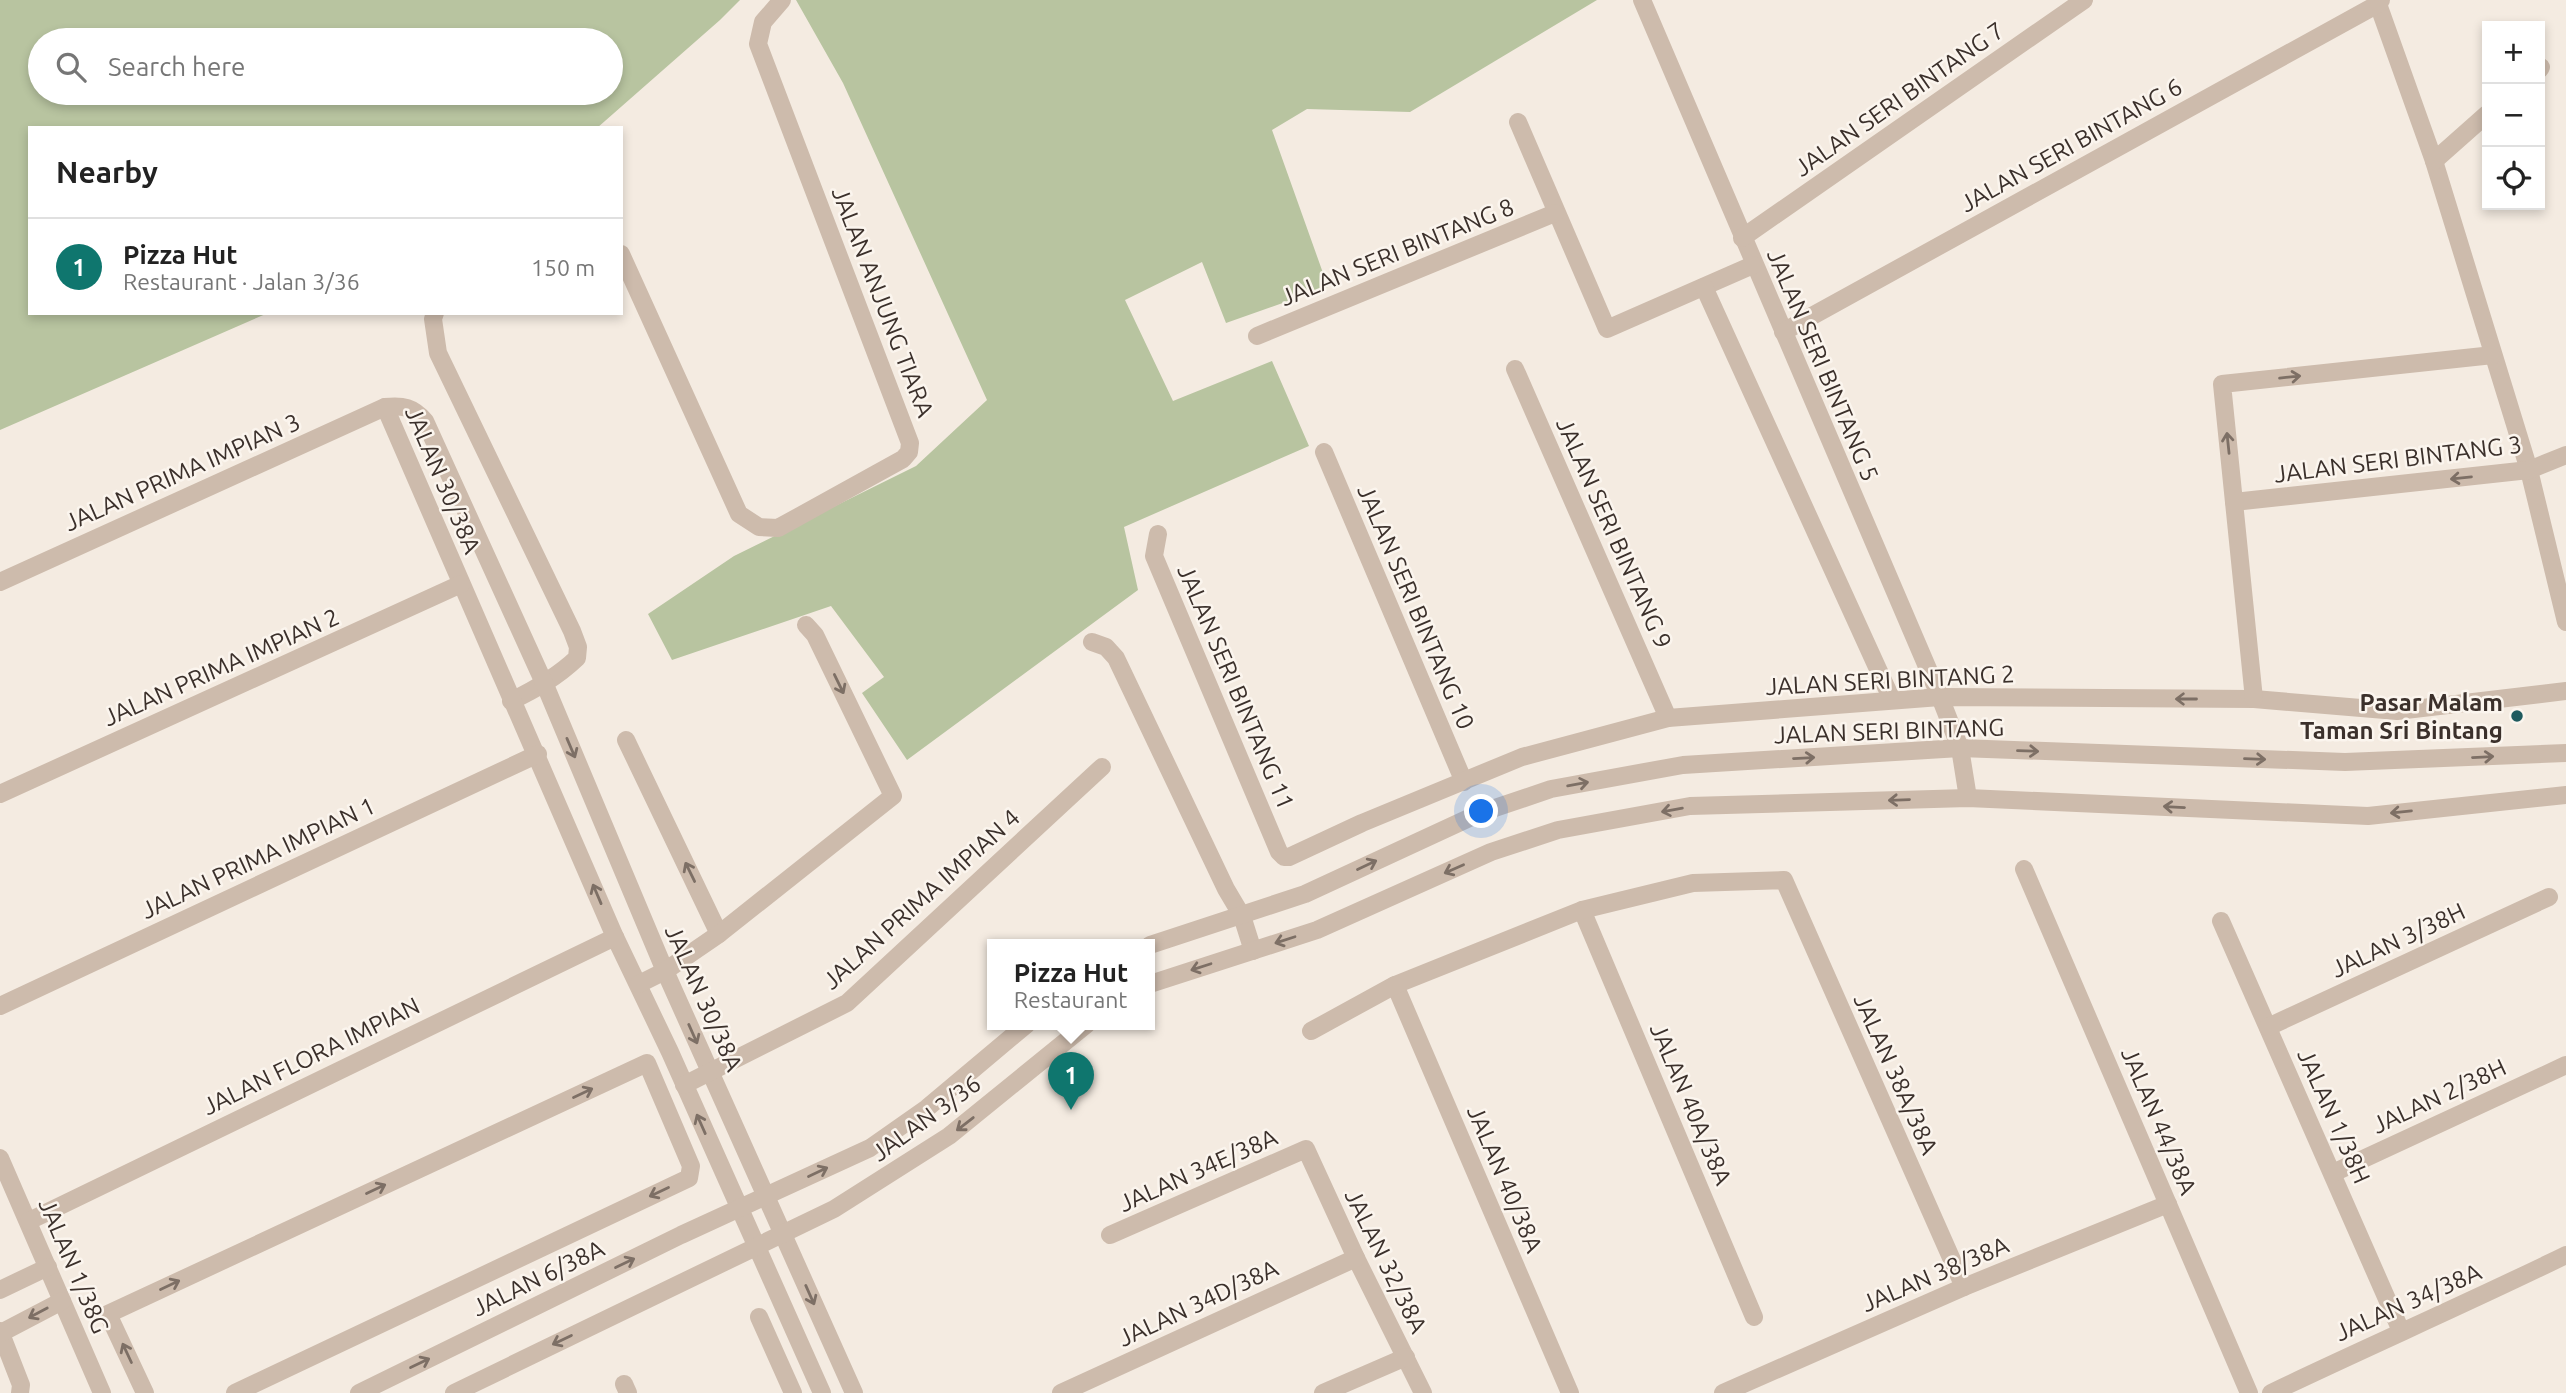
<!DOCTYPE html>
<html lang="en">
<head>
<meta charset="utf-8">
<style>
  :root { --surface:#fff; --page:#f6f6f6; --text:#222; --muted:#767676; --line:#e0e0e0; --accent:#0f766e }
  body { margin:0; font-family:Ubuntu,sans-serif; background:var(--page); color:var(--text) }
  .controls { position:absolute; right:21px; top:21px; display:grid; overflow:hidden; border-radius:0px; box-shadow:0 4px 10px #0003 }
  .controls button { width:63px; height:63px; display:grid; place-items:center; padding:0; border:0; border-bottom:2px solid var(--line); background:var(--surface); color:var(--text); font:35px sans-serif }
  .you { position:absolute; left:1482px; top:812px; width:24px; height:24px; margin:-18px; border:5px solid #fff; border-radius:50%; background:#1a73e8; box-shadow:0 0 0 10px #1a73e833 }
  .badge { display:grid; place-items:center; width:46px; height:46px; border-radius:50%; background:var(--accent); color:#fff; font-size:23px; font-weight:700 }
  .pin { position:absolute; translate:-50% -58px; filter:drop-shadow(0 2px 4px #0008) }
  .pin::after { content:''; position:absolute; top:37px; width:24px; height:21px; background:inherit; clip-path:polygon(0 0,100% 0,50% 100%) }
  .popup { position:absolute; left:987px; top:939px; width:168px; height:91px; box-sizing:border-box; display:grid; place-content:center; border-radius:0px; background:var(--surface); filter:drop-shadow(0 2px 5px #0005); font-size:23px; white-space:nowrap; color:var(--muted) }
  .popup b { font-size:26px; color:var(--text) }
  .popup::after { content:''; position:absolute; left:50%; top:100%; margin-left:-14px; border:14px solid transparent; border-top-color:var(--surface) }
  .list { margin:0; padding:0; list-style:none }
  h2 { display:flex; justify-content:space-between; align-items:center; height:91px; margin:0; padding:0 28px; font-size:30px }
  h2 small { font-size:23px; font-weight:400; color:var(--muted) }
  .list li { display:grid; grid-template-columns:46px 1fr auto; gap:21px; align-items:center; box-sizing:border-box; height:98px; padding:0 28px; border-top:2px solid var(--line) }
  .list b { display:block; font-size:26px; white-space:nowrap }
  .list p { margin:0; font-size:23px; white-space:nowrap; color:var(--muted) }
  .list em { font-size:23px; font-style:normal; color:var(--muted) }
  .icon { flex:none; width:38px; height:38px; fill:none; stroke:currentColor; stroke-width:2; stroke-linecap:round; stroke-linejoin:round }
  .map { position:relative; flex:none; width:2566px; height:1393px; overflow:hidden }
  .search { position:absolute; background:var(--surface); box-shadow:0 4px 10px #0003; left:28px; top:28px; width:595px; height:77px; display:flex; align-items:center; gap:18px; box-sizing:border-box; padding:0 24px; border-radius:38px; color:var(--muted); font-size:26px }
  .panel { position:absolute; background:var(--surface); box-shadow:0 4px 10px #0003; left:28px; top:126px; width:595px; height:189px; border-radius:0px }
  .map>svg:first-child { display:block }
  .green { fill:#b8c4a0; fill-rule:evenodd }
  .lines { fill:none; stroke-linecap:round; stroke-linejoin:round }
  .minor { stroke:#cdbbac; stroke-width:18 }
  .oneway { stroke:#7d6f65 }
  .poi-dot { fill:#1f5a5e; stroke:#fbf5ee; stroke-width:2.5 }
  .labels { text-anchor:middle; dominant-baseline:central; stroke-width:5; stroke-linejoin:round; paint-order:stroke }
  .street-label { font-size:24px; fill:#3b302b; stroke:#fbf5ee }
  .poi-label { font-size:24px; font-weight:bold; fill:#3b302b; stroke:#fbf5ee; text-anchor:end }
</style>
</head>
<body>
<div class="map">
<svg width="2566" height="1393" viewBox="0 0 2566 1393">
  <rect width="100%" height="100%" fill="#f4ebe1"/>
  <!-- green -->
  <g class="green">
    <path d="M0,0H740L720,20L597,128H30V313H268L0,430ZM40,40H611V93H40Z"/>
    <polygon points="796,0 1597,0 1410,112 1307,109 1272,130 1328,287 1226,323 1202,262 1125,300 1173,401 1272,361 1309,446 1124,527 1138,590 907,760 862,693 884,677 831,606 672,660 648,614 734,556 916,466 987,400 843,83"/>
  </g>
  <g class="lines">
    <!-- minor -->
    <g class="minor">
      <polyline points="1642,0 1940,697 1960,748 1968,798"/>
      <polyline points="2378,4 2434,161 2529,470 2566,622"/>
      <polyline points="2540,69 2541,67"/>
      <polyline points="1518,122 1607,329 1753,265"/>
      <polyline points="2434,161 2487,114"/>
      <polyline points="1742,238 2084,0"/>
      <polyline points="621,254 739,514 759,527 778,528 903,459 909,452 910,443 758,44 763,22 782,0"/>
      <polyline points="1704,287 1892,700"/>
      <path d="M435,313L433,319L438,353L572,631L578,647L577,658C557,677 536,689 511,701"/>
      <polyline points="1783,332 2378,4 2381,0"/>
      <polyline points="1257,336 1555,213"/>
      <polyline points="1515,369 1668,718"/>
      <polyline points="385,407 615,937 670,1052 822,1393"/>
      <polyline points="1324,452 1464,782"/>
      <polyline points="2234,502 2529,470 2566,455"/>
      <polyline points="1158,534 1154,556 1279,852 1284,857 1289,857 1362,823 1522,757 1668,718 1940,697 2254,699 2397,711 2566,691"/>
      <path d="M0,582L385,407C403,405 413,407 425,421L545,685L665,971L854,1393"/>
      <polyline points="1092,642 1106,647 1116,658 1226,889 1242,916 1253,951"/>
      <polyline points="2254,699 2222,384 2493,355"/>
      <polyline points="626,740 719,934"/>
      <polyline points="0,794 461,584"/>
      <polyline points="2024,869 2249,1393"/>
      <polyline points="1582,910 1754,1317"/>
      <polyline points="2221,921 2401,1331"/>
      <polyline points="1150,945 1305,894 1480,813 1551,789 1683,765 1960,748 2345,762 2566,753"/>
      <polyline points="639,984 665,971 719,934 893,796 815,635 806,625"/>
      <polyline points="1150,984 1317,930 1491,852 1558,830 1690,806 1968,798 2368,816 2566,795"/>
      <polyline points="1395,985 1570,1393"/>
      <polyline points="0,1006 538,754"/>
      <polyline points="2268,1027 2549,897"/>
      <polyline points="1311,1031 1395,985 1582,910 1693,883 1784,880 1964,1287"/>
      <polyline points="684,1085 847,1003 1102,767"/>
      <polyline points="0,1158 102,1393"/>
      <polyline points="2333,1173 2566,1065"/>
      <polyline points="29,1221 615,937"/>
      <polyline points="1110,1235 1306,1149 1356,1258 1423,1393"/>
      <polyline points="0,1290 48,1267"/>
      <polyline points="759,1317 793,1393"/>
      <polyline points="0,1331 21,1385 20,1393"/>
      <polyline points="1,1333 62,1301"/>
      <polyline points="624,1384 628,1393"/>
      <polyline points="145,1393 108,1314 647,1063 691,1166 689,1178 235,1393"/>
      <polyline points="359,1393 681,1235 870,1148 927,1108 1027,1024"/>
      <polyline points="454,1393 834,1209 949,1136 1087,1024"/>
      <polyline points="1061,1393 1356,1258"/>
      <polyline points="1323,1393 1406,1357"/>
      <polyline points="1723,1393 1964,1287 2168,1204"/>
      <path d="M2271,1393C2369,1346 2468,1303 2566,1255"/>
    </g>
  </g>
  <!-- one-way arrows -->
  <defs><path id="oneway-shaft" d="M-6 0H5M1.5-3L5.5 0L1.5 3" fill="none" stroke-width="1.6" stroke-linecap="round" stroke-linejoin="round" transform="scale(1.75)"/></defs>
  <g class="oneway">
    <use href="#oneway-shaft" transform="translate(2290 377) rotate(-6)"/>
    <use href="#oneway-shaft" transform="translate(2228 443) rotate(-96)"/>
    <use href="#oneway-shaft" transform="translate(2461 478) rotate(174)"/>
    <use href="#oneway-shaft" transform="translate(839 684) rotate(64)"/>
    <use href="#oneway-shaft" transform="translate(2186 699) rotate(-180)"/>
    <use href="#oneway-shaft" transform="translate(571 748) rotate(67)"/>
    <use href="#oneway-shaft" transform="translate(2028 751) rotate(2)"/>
    <use href="#oneway-shaft" transform="translate(2483 757) rotate(-3)"/>
    <use href="#oneway-shaft" transform="translate(1804 758) rotate(-3)"/>
    <use href="#oneway-shaft" transform="translate(2255 759) rotate(2)"/>
    <use href="#oneway-shaft" transform="translate(1578 784) rotate(-10)"/>
    <use href="#oneway-shaft" transform="translate(1899 800) rotate(178)"/>
    <use href="#oneway-shaft" transform="translate(2174 807) rotate(-177)"/>
    <use href="#oneway-shaft" transform="translate(1672 810) rotate(170)"/>
    <use href="#oneway-shaft" transform="translate(2401 812) rotate(174)"/>
    <use href="#oneway-shaft" transform="translate(1367 865) rotate(-25)"/>
    <use href="#oneway-shaft" transform="translate(1454 869) rotate(156)"/>
    <use href="#oneway-shaft" transform="translate(690 872) rotate(-116)"/>
    <use href="#oneway-shaft" transform="translate(597 894) rotate(-113)"/>
    <use href="#oneway-shaft" transform="translate(1285 940) rotate(162)"/>
    <use href="#oneway-shaft" transform="translate(1201 967) rotate(162)"/>
    <use href="#oneway-shaft" transform="translate(693 1034) rotate(66)"/>
    <use href="#oneway-shaft" transform="translate(583 1093) rotate(-25)"/>
    <use href="#oneway-shaft" transform="translate(701 1124) rotate(-114)"/>
    <use href="#oneway-shaft" transform="translate(965 1124) rotate(142)"/>
    <use href="#oneway-shaft" transform="translate(818 1172) rotate(-25)"/>
    <use href="#oneway-shaft" transform="translate(376 1189) rotate(-25)"/>
    <use href="#oneway-shaft" transform="translate(659 1192) rotate(155)"/>
    <use href="#oneway-shaft" transform="translate(625 1263) rotate(-26)"/>
    <use href="#oneway-shaft" transform="translate(170 1285) rotate(-25)"/>
    <use href="#oneway-shaft" transform="translate(810 1295) rotate(66)"/>
    <use href="#oneway-shaft" transform="translate(38 1313) rotate(152)"/>
    <use href="#oneway-shaft" transform="translate(562 1340) rotate(154)"/>
    <use href="#oneway-shaft" transform="translate(127 1353) rotate(-115)"/>
    <use href="#oneway-shaft" transform="translate(420 1363) rotate(-26)"/>
  </g>
  <!-- markers -->
  <circle class="poi-dot" cx="2517" cy="716" r="7"/>
  <g class="labels">
    <!-- street labels -->
    <g class="street-label">
      <text transform="translate(1899 99) rotate(-35)">JALAN SERI BINTANG 7</text>
      <text transform="translate(2071 145) rotate(-29)">JALAN SERI BINTANG 6</text>
      <text transform="translate(1397 252) rotate(-22)">JALAN SERI BINTANG 8</text>
      <text transform="translate(883 302) rotate(69)">JALAN ANJUNG TIARA</text>
      <text transform="translate(1823 365) rotate(67)">JALAN SERI BINTANG 5</text>
      <text transform="translate(2398 459) rotate(-7)">JALAN SERI BINTANG 3</text>
      <text transform="translate(182 472) rotate(-24)">JALAN PRIMA IMPIAN 3</text>
      <text transform="translate(443 480) rotate(67)">JALAN 30/38A</text>
      <text transform="translate(1614 533) rotate(66)">JALAN SERI BINTANG 9</text>
      <text transform="translate(1416 607) rotate(67)">JALAN SERI BINTANG 10</text>
      <text transform="translate(221 667) rotate(-24)">JALAN PRIMA IMPIAN 2</text>
      <text transform="translate(1890 680) rotate(-3)">JALAN SERI BINTANG 2</text>
      <text transform="translate(1236 687) rotate(67)">JALAN SERI BINTANG 11</text>
      <text transform="translate(1889 731) rotate(-2)">JALAN SERI BINTANG</text>
      <text transform="translate(258 858) rotate(-25)">JALAN PRIMA IMPIAN 1</text>
      <text transform="translate(921 899) rotate(-42)">JALAN PRIMA IMPIAN 4</text>
      <text transform="translate(2398 940) rotate(-25)">JALAN 3/38H</text>
      <text transform="translate(704 998) rotate(66)">JALAN 30/38A</text>
      <text transform="translate(311 1056) rotate(-26)">JALAN FLORA IMPIAN</text>
      <text transform="translate(1896 1074) rotate(66)">JALAN 38A/38A</text>
      <text transform="translate(2439 1096) rotate(-25)">JALAN 2/38H</text>
      <text transform="translate(1691 1104) rotate(67)">JALAN 40A/38A</text>
      <text transform="translate(2334 1116) rotate(66)">JALAN 1/38H</text>
      <text transform="translate(926 1118) rotate(-36)">JALAN 3/36</text>
      <text transform="translate(2159 1121) rotate(67)">JALAN 44/38A</text>
      <text transform="translate(1198 1170) rotate(-24)">JALAN 34E/38A</text>
      <text transform="translate(1505 1179) rotate(67)">JALAN 40/38A</text>
      <text transform="translate(1386 1261) rotate(64)">JALAN 32/38A</text>
      <text transform="translate(74 1266) rotate(67)">JALAN 1/38G</text>
      <text transform="translate(1935 1274) rotate(-23)">JALAN 38/38A</text>
      <text transform="translate(538 1278) rotate(-26)">JALAN 6/38A</text>
      <text transform="translate(2408 1302) rotate(-24)">JALAN 34/38A</text>
      <text transform="translate(1198 1303) rotate(-25)">JALAN 34D/38A</text>
    </g>
    <!-- poi labels -->
    <g class="poi-label">
      <text x="2503" y="702">Pasar Malam<tspan x="2503" dy="28">Taman Sri Bintang</tspan></text>
    </g>
  </g>
</svg>
<div class="controls">
<button>+</button>
<button>−</button>
<button><svg class="icon" aria-label="locate" viewBox="0 0 24 24"><circle cx="12" cy="12" r="6"/><path d="M12 2v4M12 18v4M2 12h4M18 12h4"/></svg></button>
</div>
<div class="you"></div>
<div class="pin badge" style="left:1071px;top:1110px">1</div>
<div class="popup"><b>Pizza Hut</b>Restaurant</div>
<div class="search"><svg class="icon" aria-label="search" viewBox="0 0 24 24"><circle cx="10" cy="10" r="6"/><path d="M15 15l6 6"/></svg>Search here</div>
<section class="panel">
<h2>Nearby<small></small></h2>
<ul class="list">
<li><span class="badge">1</span><div><b>Pizza Hut</b><p>Restaurant · Jalan 3/36</p></div><em>150 m</em></li>
</ul>
</section>
</div>
</body>
</html>
